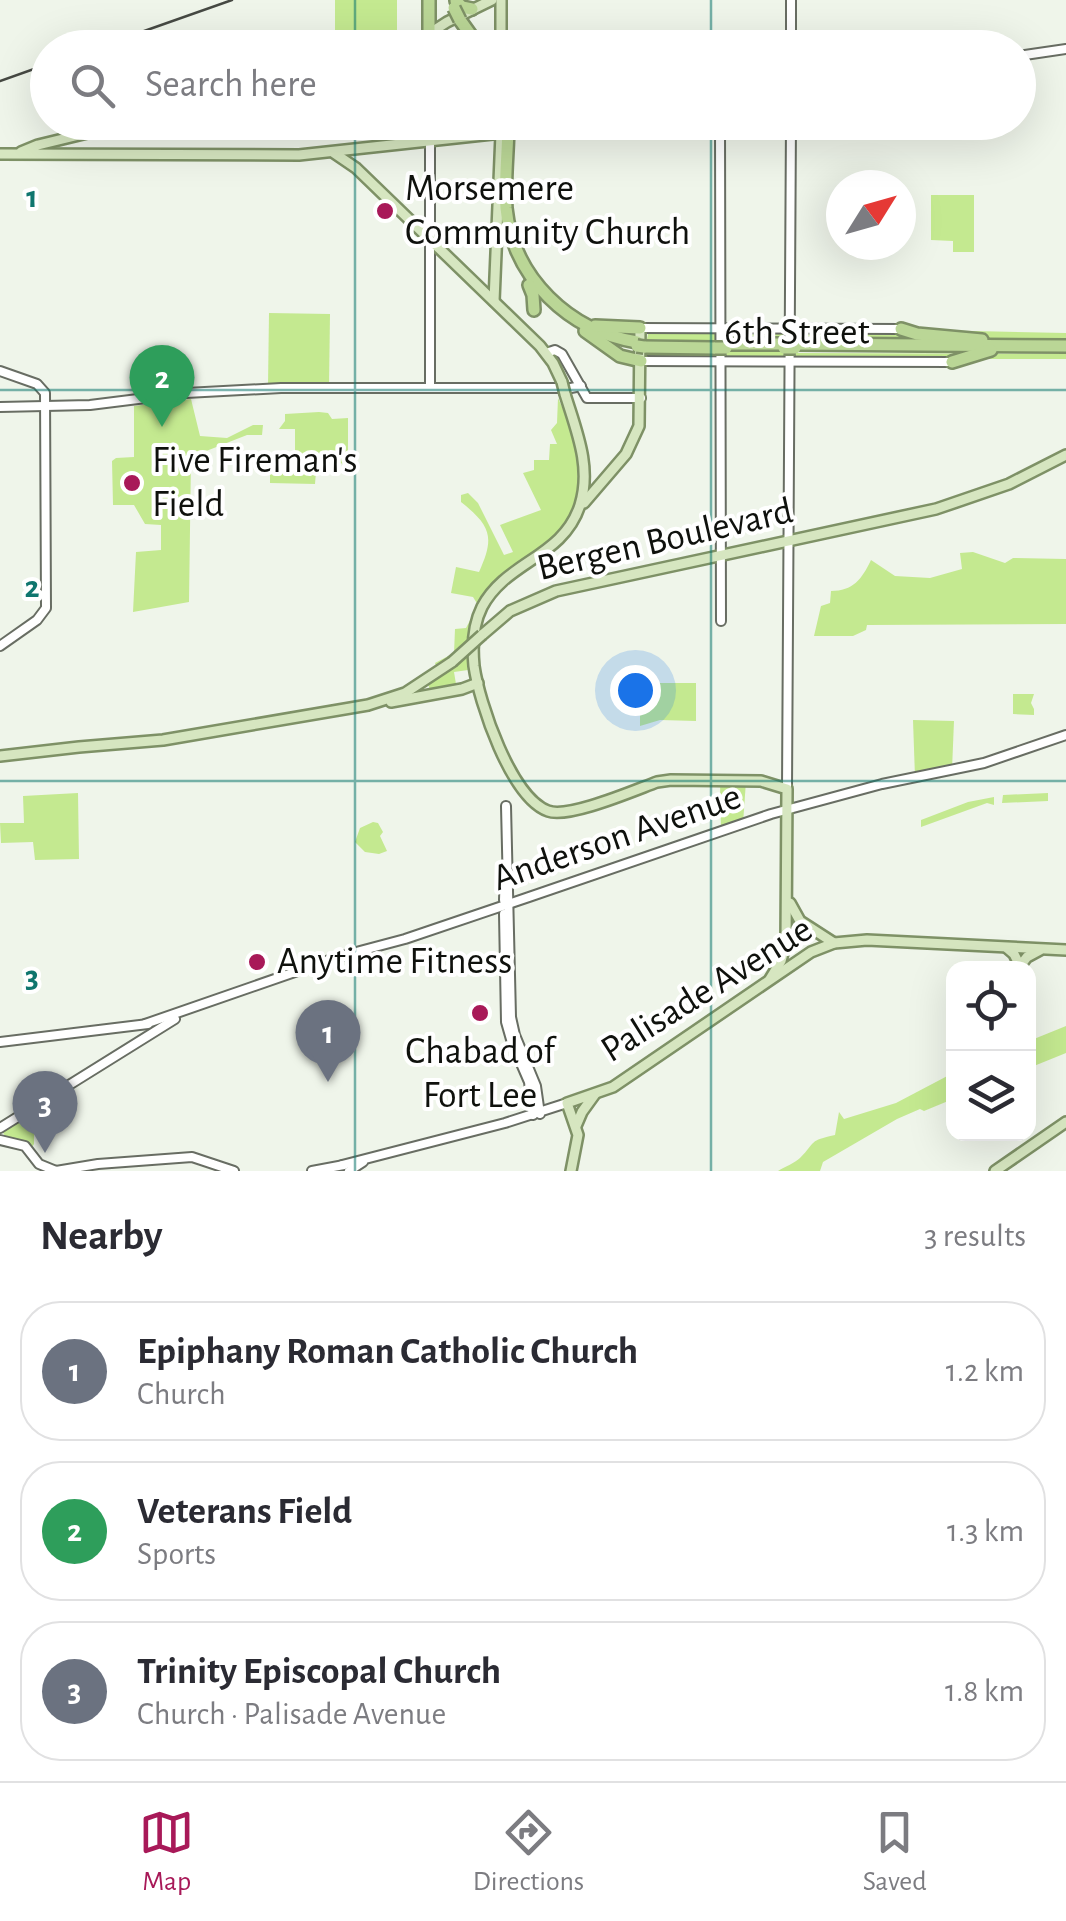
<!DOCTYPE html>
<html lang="en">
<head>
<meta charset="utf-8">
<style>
  :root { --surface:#fff; --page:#f7f7f7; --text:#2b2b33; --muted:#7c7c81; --line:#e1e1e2; --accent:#a81958 }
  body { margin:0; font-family:"Alegreya Sans",sans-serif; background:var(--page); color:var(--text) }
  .controls { position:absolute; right:30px; bottom:30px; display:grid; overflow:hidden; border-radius:20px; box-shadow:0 10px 40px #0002 }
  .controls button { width:90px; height:90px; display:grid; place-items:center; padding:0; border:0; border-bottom:2px solid var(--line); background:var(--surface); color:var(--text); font:50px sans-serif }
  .compass { position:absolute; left:826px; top:170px; width:90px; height:90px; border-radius:50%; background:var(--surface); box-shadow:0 10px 40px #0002; rotate:53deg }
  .you { position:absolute; left:635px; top:690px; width:35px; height:35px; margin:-25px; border:8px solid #fff; border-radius:50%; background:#1a73e8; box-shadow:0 0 0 15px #1a73e833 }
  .badge { display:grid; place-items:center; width:65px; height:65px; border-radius:50%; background:var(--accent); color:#fff; font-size:32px; font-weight:700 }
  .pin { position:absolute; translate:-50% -82px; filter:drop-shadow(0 2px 5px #0008) }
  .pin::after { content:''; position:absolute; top:52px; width:35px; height:30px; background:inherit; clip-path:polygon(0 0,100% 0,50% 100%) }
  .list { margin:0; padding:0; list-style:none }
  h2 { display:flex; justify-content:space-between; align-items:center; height:130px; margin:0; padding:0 40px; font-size:42px }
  h2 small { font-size:32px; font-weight:400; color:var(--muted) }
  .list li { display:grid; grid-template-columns:65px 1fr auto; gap:30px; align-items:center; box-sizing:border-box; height:140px; margin:0 20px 20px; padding:0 20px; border:2px solid var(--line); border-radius:40px }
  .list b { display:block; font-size:38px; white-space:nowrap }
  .list p { margin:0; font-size:32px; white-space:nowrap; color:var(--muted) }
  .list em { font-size:32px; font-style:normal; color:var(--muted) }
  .icon { flex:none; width:55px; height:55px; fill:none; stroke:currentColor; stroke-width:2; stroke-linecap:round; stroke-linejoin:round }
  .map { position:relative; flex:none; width:1066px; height:1171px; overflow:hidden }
  .search { position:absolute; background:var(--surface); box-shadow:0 10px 40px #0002; left:30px; right:30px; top:30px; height:110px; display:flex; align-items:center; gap:25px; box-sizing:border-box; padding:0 35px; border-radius:55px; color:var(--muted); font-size:38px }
  .sheet { height:610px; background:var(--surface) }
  nav { display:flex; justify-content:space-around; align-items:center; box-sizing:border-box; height:140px; border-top:2px solid var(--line); background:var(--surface); font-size:28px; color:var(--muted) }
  nav a { display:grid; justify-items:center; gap:5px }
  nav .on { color:var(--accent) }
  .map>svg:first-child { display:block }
  .green { fill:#c4e990 }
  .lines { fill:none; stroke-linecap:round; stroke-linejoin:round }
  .secondary-casing { stroke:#686d63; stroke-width:12 }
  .primary-casing { stroke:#7e9166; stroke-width:14 }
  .highway-casing { stroke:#7e9166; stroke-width:16 }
  .secondary { stroke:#fff; stroke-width:8 }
  .primary { stroke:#d6e6c0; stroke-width:9 }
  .highway { stroke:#bad696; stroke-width:11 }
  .rail { stroke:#464943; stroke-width:2.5 }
  .primary-bridge-casing { stroke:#7e9166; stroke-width:14; stroke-linecap:butt }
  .highway-bridge-casing { stroke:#7e9166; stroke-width:16; stroke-linecap:butt }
  .primary-bridge { stroke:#d6e6c0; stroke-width:9 }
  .highway-bridge { stroke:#bad696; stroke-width:11 }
  .grid { fill:none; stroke:#0f766e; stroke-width:2.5; stroke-opacity:0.55 }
  .poi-dot { fill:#a81958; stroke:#fff; stroke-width:4 }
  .labels { text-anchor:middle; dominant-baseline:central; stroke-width:8; stroke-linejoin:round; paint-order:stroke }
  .poi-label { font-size:38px; fill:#0f110d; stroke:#fff; text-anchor:start }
  .street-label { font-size:38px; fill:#0f110d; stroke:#fff }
  .grid-label { font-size:32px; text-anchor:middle; font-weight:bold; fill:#0f766e; stroke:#fff; stroke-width:8; stroke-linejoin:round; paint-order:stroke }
</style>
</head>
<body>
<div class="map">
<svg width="1066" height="1171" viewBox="0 0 1066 1171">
  <rect width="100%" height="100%" fill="#eff5ea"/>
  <!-- green -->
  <g class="green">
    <polygon points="335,0 397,0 397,46 335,47"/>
    <polygon points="931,195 974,195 974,252 953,252 953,241 931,240"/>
    <polygon points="269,313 330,314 329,387 268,385"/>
    <polygon points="783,327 783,338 709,341 647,339 648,334 657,332"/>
    <polygon points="796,327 1066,333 1066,340 796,338"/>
    <polygon points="644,350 784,351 784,358 649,356"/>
    <polygon points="794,353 1066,354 1066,359 794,359"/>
    <path d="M558,398C580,444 593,509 546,546C529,559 510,567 495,582C485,592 476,607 472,621C471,629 471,637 466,643C459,653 446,660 437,668L435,663L454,653L455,629L466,628L478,605L473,597L451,593L456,567L479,572C495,537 491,526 461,502V495L468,493L478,503L504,555L513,552L500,525L541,510L523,473L534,470V460H549L550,444H557L551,430L557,423Z"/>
    <polygon points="191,399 200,436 227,438 253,425 263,425 262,435 247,435 191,457 189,602 133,612 136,552 161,550 161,525 145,524 134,505 113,505 112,461 116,458 134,457 134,406"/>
    <polygon points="319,412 328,413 332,419 348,418 348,463 333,464 332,472 316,472 315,484 270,483 270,464 295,461 295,429 279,429 285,421 285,414"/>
    <path d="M973,552L1005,563L1013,558L1066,559V624L867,625L866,630L853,636H814L821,606L830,603L831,591C853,591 862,579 871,560L895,576L930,578L962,569L960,553Z"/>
    <polygon points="474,642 474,659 467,664 468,670 454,672 457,690 431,693 427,681"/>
    <polygon points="640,683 696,683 696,721 660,720 640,726"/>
    <polygon points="1013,694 1034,694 1031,703 1034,709 1034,715 1013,714"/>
    <polygon points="913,720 954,721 952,770 915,777"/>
    <polygon points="720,781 746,781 743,824 721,832"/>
    <polygon points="78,793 79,859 35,860 33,842 1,843 0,823 24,823 23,796"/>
    <polygon points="1048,793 1048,801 1002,803 1003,795"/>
    <polygon points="994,797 994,805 987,803 921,827 921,820 968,802"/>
    <polygon points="373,822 378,823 383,832 380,836 387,851 379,854 365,852 355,842 360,828"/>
    <polygon points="1066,1026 1066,1053 1029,1068 1029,1041"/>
    <path d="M953,1073V1099L924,1111L920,1109L897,1119L823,1162L820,1171H778C784,1167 795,1163 800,1158C817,1141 808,1141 835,1135L839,1112L844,1119L896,1103Z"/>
    <polygon points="26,1114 41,1116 43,1130 37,1131 34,1135 34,1144 32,1147 22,1140 5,1136 2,1131"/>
  </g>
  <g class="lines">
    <defs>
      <g id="secondary">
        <polyline points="791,48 791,0"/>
        <polyline points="1018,56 1066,49"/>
        <polyline points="720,122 721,621"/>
        <polyline points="512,131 571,122"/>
        <polyline points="640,328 901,329"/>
        <polyline points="546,353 555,350 562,354 587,398 641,398"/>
        <polyline points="641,361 952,362"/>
        <polyline points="0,371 37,384 45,393 46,608 37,620 0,646"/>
        <polyline points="430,388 430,122"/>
        <polyline points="0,407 90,405 186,393 281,388 571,388 581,386"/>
        <polyline points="787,789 791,122"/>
        <polyline points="506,806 511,1017 515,1035 536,1086 540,1114"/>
        <polyline points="504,900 505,870"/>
        <polyline points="504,914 506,1022 512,1043 529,1082 533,1115"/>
        <polyline points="145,1024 341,956 405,939 529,897 771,814 882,784 984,763 1066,735"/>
        <polyline points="0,1042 148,1024"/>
        <polyline points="0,1128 175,1019"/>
        <polyline points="0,1140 25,1146 39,1164 56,1171 98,1164 192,1157 234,1171"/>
        <polyline points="342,1165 505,1123 567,1103"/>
        <polyline points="312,1171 344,1165"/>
        <polyline points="349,1171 363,1162"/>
      </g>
      <g id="primary">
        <polyline points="501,0 501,48"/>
        <polyline points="407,48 447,22 492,0"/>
        <polyline points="21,152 38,145 133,122"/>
        <polyline points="334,153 356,168 540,346 553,363 562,382"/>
        <polyline points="0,154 299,155 502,133"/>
        <polyline points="494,301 501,134"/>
        <path d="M565,394C576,430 592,467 580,505C563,558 506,561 482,607C473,625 472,646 474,666C479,702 511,798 548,811C568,819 635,790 657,782L671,780L761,781L787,789L786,942L781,961L770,979"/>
        <polyline points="584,503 626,454 639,426 640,328"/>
        <polyline points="482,635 510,611 556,591 936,509 1009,484 1066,455"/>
        <polyline points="391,702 462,689 478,683"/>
        <polyline points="0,756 79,747 163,740 368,705 405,693 452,662"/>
        <polyline points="790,903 800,921 834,943"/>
        <polyline points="1007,948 1014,954 1020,966 1027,957 1040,950"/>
        <polyline points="576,1126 582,1112 595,1094"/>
        <polyline points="571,1171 578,1135 567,1103 613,1087 811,952 834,943 867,940 1066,950"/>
        <polyline points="995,1171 1066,1122"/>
      </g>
      <g id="highway">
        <polyline points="456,1 462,7 472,9"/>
        <polyline points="460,20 480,48"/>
        <polyline points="429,33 429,0"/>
        <path d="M508,122C508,151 504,180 506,208C513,278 569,331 637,342"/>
        <polyline points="529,285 533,295 534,310"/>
        <polyline points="595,326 640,328"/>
        <polyline points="901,329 917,334 982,340"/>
        <polyline points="585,331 620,356 641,361"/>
        <polyline points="726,344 784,344"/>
        <polyline points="795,344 1066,346"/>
        <polyline points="644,347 715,348"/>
        <polyline points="952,362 991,350"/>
      </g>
    </defs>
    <!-- secondary casing -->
    <use href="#secondary" class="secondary-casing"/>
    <!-- primary casing -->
    <use href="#primary" class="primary-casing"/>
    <!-- highway casing -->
    <use href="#highway" class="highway-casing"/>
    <!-- secondary -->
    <use href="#secondary" class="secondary"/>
    <!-- primary -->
    <use href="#primary" class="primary"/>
    <!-- highway -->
    <use href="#highway" class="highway"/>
    <!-- rail -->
    <g class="rail">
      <polyline points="96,48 232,0"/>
      <polyline points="0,81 48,64"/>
    </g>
    <defs>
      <g id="primary-bridge">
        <polyline points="502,133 510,132"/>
        <polyline points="562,382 565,394"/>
        <polyline points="452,662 482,635"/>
      </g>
      <g id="highway-bridge">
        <polyline points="454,8 460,20"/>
        <polyline points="637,346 644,347"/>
        <polyline points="715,348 726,348"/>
        <polyline points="784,348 795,348"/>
      </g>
    </defs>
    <!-- primary-bridge casing -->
    <use href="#primary-bridge" class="primary-bridge-casing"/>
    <!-- highway-bridge casing -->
    <use href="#highway-bridge" class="highway-bridge-casing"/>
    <!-- primary-bridge -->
    <use href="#primary-bridge" class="primary-bridge"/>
    <!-- highway-bridge -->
    <use href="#highway-bridge" class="highway-bridge"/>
  </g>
  <!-- grid -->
  <path class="grid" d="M355,0V48M711,0V48M355,122V1171M711,122V1171M0,390H1066M0,781H1066"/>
  <!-- markers -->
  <g class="poi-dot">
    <circle cx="385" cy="211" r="10"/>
    <circle cx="132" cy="483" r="10"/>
    <circle cx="257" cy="962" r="10"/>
    <circle cx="480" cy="1013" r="10"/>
  </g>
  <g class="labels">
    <!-- poi labels -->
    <g class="poi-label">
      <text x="405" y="189">Morsemere<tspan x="405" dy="44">Community Church</tspan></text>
      <text x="152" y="461">Five Fireman's<tspan x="152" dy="44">Field</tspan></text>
      <text x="277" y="962">Anytime Fitness</text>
      <text x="480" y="1052" text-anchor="middle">Chabad of<tspan x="480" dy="44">Fort Lee</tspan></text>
    </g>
    <!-- street labels -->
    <g class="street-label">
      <text x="797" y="333">6th Street</text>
      <text transform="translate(665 540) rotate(-13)">Bergen Boulevard</text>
      <text transform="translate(617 838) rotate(-19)">Anderson Avenue</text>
      <text transform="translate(707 990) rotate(-32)">Palisade Avenue</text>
    </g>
  </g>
  <g class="grid-label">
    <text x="32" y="207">1</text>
    <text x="32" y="597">2</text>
    <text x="32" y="987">3</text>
  </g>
</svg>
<div class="controls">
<button><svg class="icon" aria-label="locate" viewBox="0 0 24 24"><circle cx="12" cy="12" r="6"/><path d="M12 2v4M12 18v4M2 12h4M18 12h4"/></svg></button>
<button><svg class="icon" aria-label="layers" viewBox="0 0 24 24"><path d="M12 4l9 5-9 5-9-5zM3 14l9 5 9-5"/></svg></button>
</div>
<svg class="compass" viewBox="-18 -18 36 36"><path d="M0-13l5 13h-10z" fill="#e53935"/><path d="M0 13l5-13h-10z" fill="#7c7c81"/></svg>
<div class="you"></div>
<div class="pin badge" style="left:328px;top:1082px;background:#6b7280">1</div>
<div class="pin badge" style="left:162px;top:427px;background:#2e9e5b">2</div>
<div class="pin badge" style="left:45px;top:1153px;background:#6b7280">3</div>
<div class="search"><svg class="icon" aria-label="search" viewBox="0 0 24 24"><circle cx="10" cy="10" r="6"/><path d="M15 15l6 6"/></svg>Search here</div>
</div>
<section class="sheet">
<h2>Nearby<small>3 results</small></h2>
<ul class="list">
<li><span class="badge" style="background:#6b7280">1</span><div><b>Epiphany Roman Catholic Church</b><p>Church</p></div><em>1.2 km</em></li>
<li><span class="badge" style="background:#2e9e5b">2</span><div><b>Veterans Field</b><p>Sports</p></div><em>1.3 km</em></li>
<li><span class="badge" style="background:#6b7280">3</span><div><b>Trinity Episcopal Church</b><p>Church · Palisade Avenue</p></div><em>1.8 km</em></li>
</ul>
</section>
<nav>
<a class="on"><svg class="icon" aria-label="map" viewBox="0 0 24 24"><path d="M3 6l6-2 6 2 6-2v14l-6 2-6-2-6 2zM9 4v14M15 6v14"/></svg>Map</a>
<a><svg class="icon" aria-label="directions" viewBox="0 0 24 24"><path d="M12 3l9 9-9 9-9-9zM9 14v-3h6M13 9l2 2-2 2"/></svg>Directions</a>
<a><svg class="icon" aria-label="saved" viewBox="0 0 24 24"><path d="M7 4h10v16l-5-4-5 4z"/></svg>Saved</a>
</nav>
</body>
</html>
